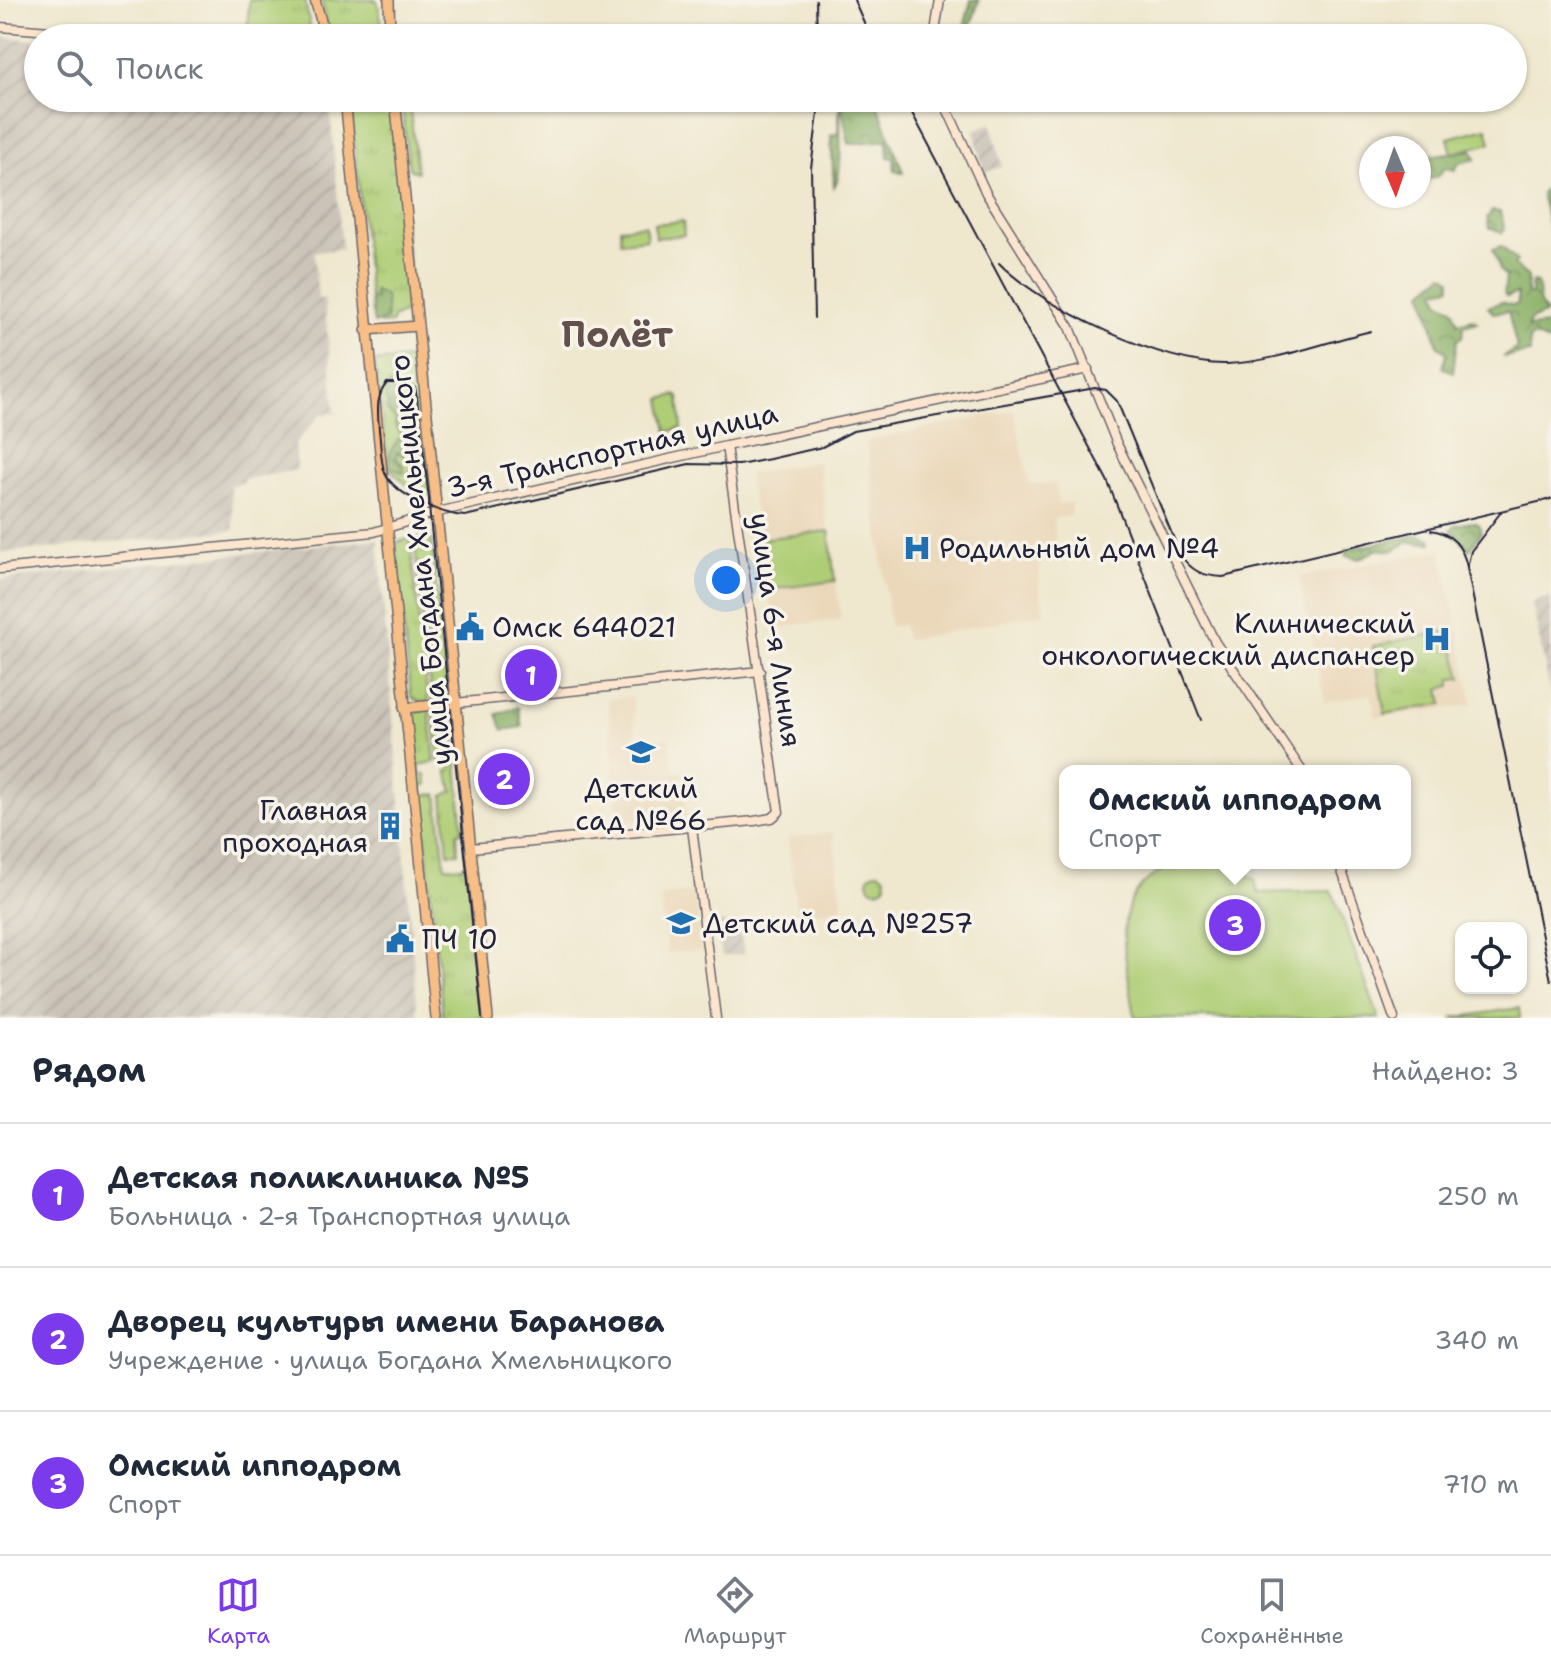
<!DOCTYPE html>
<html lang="ru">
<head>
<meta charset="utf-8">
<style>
  :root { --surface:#fff; --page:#f6f6f7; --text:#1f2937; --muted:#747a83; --line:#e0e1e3; --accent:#7c3aed }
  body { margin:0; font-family:"Shantell Sans",sans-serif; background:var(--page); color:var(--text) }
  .controls { position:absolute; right:24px; bottom:24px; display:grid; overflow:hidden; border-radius:16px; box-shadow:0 2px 6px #0004 }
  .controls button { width:72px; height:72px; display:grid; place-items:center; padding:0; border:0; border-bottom:2px solid var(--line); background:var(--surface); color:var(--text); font:40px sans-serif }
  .compass { position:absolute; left:1359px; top:136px; width:72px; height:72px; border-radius:50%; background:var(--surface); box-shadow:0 2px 6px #0004; rotate:178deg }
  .you { position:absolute; left:726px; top:580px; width:28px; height:28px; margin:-20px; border:6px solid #fff; border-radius:50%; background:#1a73e8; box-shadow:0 0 0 12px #1a73e833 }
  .badge { display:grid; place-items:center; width:52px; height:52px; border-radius:50%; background:var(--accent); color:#fff; font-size:26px; font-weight:700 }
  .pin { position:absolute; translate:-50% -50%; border:4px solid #fff; box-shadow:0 2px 8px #0006 }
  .popup { position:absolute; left:1059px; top:765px; width:352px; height:104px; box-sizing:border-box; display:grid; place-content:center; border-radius:16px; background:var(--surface); filter:drop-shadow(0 2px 6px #0005); font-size:26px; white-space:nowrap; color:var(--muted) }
  .popup b { font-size:30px; color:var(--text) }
  .popup::after { content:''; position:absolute; left:50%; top:100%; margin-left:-16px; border:16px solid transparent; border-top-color:var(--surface) }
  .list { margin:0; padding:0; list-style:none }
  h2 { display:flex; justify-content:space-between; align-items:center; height:104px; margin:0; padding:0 32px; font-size:34px }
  h2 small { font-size:26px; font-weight:400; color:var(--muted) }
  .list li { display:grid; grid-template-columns:52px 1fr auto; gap:24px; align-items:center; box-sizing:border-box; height:144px; padding:0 32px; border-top:2px solid var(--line) }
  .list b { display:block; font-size:30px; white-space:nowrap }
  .list p { margin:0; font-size:26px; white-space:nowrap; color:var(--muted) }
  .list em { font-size:26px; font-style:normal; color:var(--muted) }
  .icon { flex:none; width:44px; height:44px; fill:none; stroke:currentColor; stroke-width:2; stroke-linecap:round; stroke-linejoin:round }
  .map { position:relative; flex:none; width:1551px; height:1018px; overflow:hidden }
  .search { position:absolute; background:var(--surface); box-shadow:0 2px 6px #0004; left:24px; right:24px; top:24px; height:88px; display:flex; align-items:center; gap:20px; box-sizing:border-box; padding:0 28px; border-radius:44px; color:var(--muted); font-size:30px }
  .sheet { height:536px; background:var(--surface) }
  nav { display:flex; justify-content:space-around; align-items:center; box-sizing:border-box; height:112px; border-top:2px solid var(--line); background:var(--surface); font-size:22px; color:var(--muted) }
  nav a { display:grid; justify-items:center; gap:4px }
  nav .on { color:var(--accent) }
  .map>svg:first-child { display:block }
  .built { fill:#ebd8ba }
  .industrial { fill:url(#industrial-furrows) }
  .grass { fill:url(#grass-tufts); stroke:#687858; stroke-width:2 }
  .forest { fill:url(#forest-crowns); stroke:#566950; stroke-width:2 }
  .park { fill:#aecd75; stroke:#687858; stroke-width:2 }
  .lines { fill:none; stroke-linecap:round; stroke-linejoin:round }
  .secondary-casing { stroke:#6a676e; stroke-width:11 }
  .primary-casing { stroke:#6a676e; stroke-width:12 }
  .secondary { stroke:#fce5cf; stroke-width:8 }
  .primary { stroke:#f7be87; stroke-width:9 }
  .tram { stroke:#22223b; stroke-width:2 }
  .rail { stroke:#22223b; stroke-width:2 }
  .labels { text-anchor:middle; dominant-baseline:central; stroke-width:7; stroke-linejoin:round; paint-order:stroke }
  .street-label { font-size:28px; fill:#22223b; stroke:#f7f3e8 }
  .poi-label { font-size:28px; fill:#22223b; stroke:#f7f3e8; text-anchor:start }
  .district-label { font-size:36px; font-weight:bold; fill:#62504c; stroke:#f7f3e8 }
</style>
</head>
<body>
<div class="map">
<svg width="1551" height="1018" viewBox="0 0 1551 1018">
  <defs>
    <pattern id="industrial-furrows" width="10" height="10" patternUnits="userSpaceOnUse" patternTransform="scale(2)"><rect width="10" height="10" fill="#cbc3b8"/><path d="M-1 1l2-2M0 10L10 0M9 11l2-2" fill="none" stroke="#aea79f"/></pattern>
    <pattern id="grass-tufts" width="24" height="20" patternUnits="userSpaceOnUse" patternTransform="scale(2)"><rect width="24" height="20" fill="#aecd75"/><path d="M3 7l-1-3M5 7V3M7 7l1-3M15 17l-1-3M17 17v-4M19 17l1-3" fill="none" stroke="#95b066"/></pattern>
    <pattern id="forest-crowns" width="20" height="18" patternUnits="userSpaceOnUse" patternTransform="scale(2)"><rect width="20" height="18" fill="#8ab066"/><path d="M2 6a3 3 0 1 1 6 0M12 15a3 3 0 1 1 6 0" fill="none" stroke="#708f55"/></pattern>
  </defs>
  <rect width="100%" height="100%" fill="#f7f3e8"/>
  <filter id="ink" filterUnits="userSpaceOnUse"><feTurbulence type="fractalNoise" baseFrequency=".0125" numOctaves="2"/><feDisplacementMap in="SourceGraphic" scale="16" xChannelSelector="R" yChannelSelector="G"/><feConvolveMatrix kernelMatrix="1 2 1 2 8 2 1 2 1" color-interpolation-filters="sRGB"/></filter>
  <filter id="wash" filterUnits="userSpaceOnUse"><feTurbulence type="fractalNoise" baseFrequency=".006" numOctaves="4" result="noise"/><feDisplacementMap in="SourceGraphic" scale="32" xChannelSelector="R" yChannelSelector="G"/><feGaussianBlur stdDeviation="1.8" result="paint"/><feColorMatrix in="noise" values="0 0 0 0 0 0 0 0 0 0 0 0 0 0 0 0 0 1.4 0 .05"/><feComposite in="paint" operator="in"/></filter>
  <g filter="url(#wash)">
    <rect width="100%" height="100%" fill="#efe7ce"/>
    <!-- built -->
    <g class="built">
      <polygon points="1014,410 1029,484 1055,483 1058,503 1072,503 1071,516 1053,518 1056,545 1042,549 1039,585 1044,613 906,640 903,625 890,626 867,441"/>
      <polygon points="818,462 841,619 775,628 748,473"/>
      <polygon points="1441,550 1473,705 1376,717 1371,694 1325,702 1299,577"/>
      <polygon points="632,697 636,740 669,738 672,764 676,772 682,772 686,816 618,822 608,699"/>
      <polygon points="833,833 843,910 797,914 788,838"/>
      <polygon points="695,892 701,950 667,953 661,896"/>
    </g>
    <!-- industrial -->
    <g class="industrial">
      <polygon points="0,37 38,40 38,98 329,98 342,249 314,252 318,299 324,299 335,413 321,414 295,443 297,470 244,479 244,483 230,485 234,530 0,553"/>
      <polygon points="991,123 1002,167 984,172 974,130"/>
      <polygon points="378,539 418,1018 0,1018 0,580"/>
      <polygon points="1551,597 1551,697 1532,602"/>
      <polygon points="716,923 737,923 745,954 722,956"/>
    </g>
    <!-- grass -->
    <g class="grass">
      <polygon points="249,0 305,0 310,26 305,38 247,38"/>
      <polygon points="321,0 377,0 385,38 331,38"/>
      <polygon points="350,98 391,98 413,308 393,318 392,323 380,324 374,298 370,300"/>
      <polygon points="401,98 409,98 417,172 409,169"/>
      <polygon points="418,358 430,493 420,496 388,468 375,362"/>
      <polygon points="427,536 431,539 448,696 432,701 414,538"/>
      <polygon points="410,538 428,702 418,702 411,696 395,543"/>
      <polygon points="1446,631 1450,633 1462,678 1451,679 1451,686 1440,689 1443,704 1385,714 1373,646"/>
      <polygon points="452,707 463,832 457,833 458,853 448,853 443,796 453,791 447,771 451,770 451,762 439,762 433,709"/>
      <polygon points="429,709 435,762 419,765 420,774 426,774 427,785 422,786 423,795 437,794 445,867 468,866 484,1018 443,1018 413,717 418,711"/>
    </g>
    <!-- forest -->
    <g class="forest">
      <polygon points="971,0 979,0 978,4 967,37 962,36"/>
      <path d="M840,100L877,103L903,172L895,171L894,158L888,157L887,140L849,144L841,103C838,124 845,171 834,187L831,135L838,134Z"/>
      <path d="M1472,150L1476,159L1459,163L1455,170L1444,168C1439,176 1436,179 1426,179L1419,168V157Z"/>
      <polygon points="1551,183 1551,235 1541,193"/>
      <polygon points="1492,211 1500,212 1505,228 1502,233 1489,227 1487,218"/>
      <polygon points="1501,246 1517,261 1514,265 1528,277 1527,294 1531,294 1532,282 1537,283 1540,304 1546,313 1530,320 1528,327 1549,325 1551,343 1534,336 1529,339 1530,353 1503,357 1517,348 1508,311 1493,313 1488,307 1502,302 1514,306 1518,303 1517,293 1507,297 1504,293 1506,276 1500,271 1493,249"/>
      <polygon points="1444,274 1451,279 1451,287 1436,290 1440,302 1453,308 1458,323 1473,319 1477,322 1464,326 1462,337 1457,340 1453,372 1443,368 1447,353 1438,346 1423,291"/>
      <polygon points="374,291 385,295 387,319 374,324 370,300 374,298"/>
      <polygon points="391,383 403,422 402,435 395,426 396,420 386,409 389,404 385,400 387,386"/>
      <path d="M399,438L403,439L404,456L397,452L396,457L404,467V473L390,467C387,454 393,447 399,438Z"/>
      <polygon points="416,453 424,465 420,471 424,478 417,487 412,484 417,479 410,472 413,469 410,455"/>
      <polygon points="1473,522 1479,525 1481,533 1470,550 1451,530 1455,525"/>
      <polygon points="1417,535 1431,539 1432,543 1408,542 1392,551 1378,549 1359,559 1346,556 1346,550"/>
      <polygon points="518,707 522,727 503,730 497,714"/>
    </g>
    <!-- park -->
    <g class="park">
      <polygon points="1487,128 1491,143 1452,153 1448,138"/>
      <polygon points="683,221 684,235 656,238 654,224"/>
      <polygon points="645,225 647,239 621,242 620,228"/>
      <polygon points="675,395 679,397 682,428 667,432 661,399"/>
      <polygon points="829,531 835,581 767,590 760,539"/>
      <path d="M1177,863H1235L1238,870L1255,879L1258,893L1332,891L1379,1018H1135C1126,951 1102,893 1177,863Z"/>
      <circle cx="877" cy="881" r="9"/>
      <polygon points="1519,1008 1520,1018 1452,1018"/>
    </g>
  </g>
  <g filter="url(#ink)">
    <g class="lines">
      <defs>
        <g id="secondary">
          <polyline points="0,27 138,38"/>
          <polyline points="316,38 320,25"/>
          <polyline points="934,38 940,0"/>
          <polyline points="942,98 986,193 1070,327 1117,444 1215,642 1302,771"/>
          <polyline points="0,569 374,532 438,512 726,446 1088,369"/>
          <polyline points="456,703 760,671"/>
          <polyline points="692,827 716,1018"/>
          <polyline points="471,848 754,821 772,818 779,812 726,446"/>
          <polyline points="1339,863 1394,1018"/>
        </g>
        <g id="primary">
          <polyline points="315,0 326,38"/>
          <polyline points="389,0 390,38"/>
          <polyline points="345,98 436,1018"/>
          <polyline points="395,98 488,1018"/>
          <polyline points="366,330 418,326"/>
          <polyline points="404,708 456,703"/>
        </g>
      </defs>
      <!-- secondary casing -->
      <use href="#secondary" class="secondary-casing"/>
      <!-- primary casing -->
      <use href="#primary" class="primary-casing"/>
      <!-- secondary -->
      <use href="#secondary" class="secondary"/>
      <!-- primary -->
      <use href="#primary" class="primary"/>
      <!-- tram -->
      <g class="tram">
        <polyline points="1501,512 1471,551 1467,568 1551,981"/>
        <path d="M1431,530C1452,533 1463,547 1467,567"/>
        <path d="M482,1018L431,527C430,517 429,508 429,499L417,398L415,388L408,383H387C375,397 378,412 379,430C381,444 380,461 385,473C394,495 443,515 465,516L689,464L739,465L770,459L822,447L853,431L1095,388L1106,390L1117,401L1181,556C1193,572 1203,576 1223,577L1551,499"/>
      </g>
      <!-- rail -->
      <g class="rail">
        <polyline points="816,0 817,38"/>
        <polyline points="854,0 871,38"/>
        <polyline points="904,98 1107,480 1201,720"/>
        <path d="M999,263C1043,308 1165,366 1227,364C1274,362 1325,342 1371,331"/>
        <polyline points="814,318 811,168 819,106"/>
      </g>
    </g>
  </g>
  <!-- icons -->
  <defs>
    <symbol id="hospital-bare" viewBox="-9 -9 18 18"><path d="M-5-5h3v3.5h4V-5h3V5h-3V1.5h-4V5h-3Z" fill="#1f6fb2" stroke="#f7f3e8" stroke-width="2.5" paint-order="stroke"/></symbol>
    <symbol id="civic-bare" viewBox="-9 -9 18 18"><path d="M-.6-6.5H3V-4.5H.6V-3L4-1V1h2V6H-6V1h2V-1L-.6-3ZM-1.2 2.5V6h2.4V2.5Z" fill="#1f6fb2" stroke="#f7f3e8" stroke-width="2.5" paint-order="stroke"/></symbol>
    <symbol id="school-bare" viewBox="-9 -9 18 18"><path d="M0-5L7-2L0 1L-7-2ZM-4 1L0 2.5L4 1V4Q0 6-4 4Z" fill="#1f6fb2" stroke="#f7f3e8" stroke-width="2.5" paint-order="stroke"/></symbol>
    <symbol id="building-bare" viewBox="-9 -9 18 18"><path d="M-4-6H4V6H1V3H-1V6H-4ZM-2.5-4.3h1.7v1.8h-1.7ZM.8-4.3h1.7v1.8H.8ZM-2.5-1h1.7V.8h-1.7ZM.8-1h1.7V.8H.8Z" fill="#1f6fb2" stroke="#f7f3e8" stroke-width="2.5" paint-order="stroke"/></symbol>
  </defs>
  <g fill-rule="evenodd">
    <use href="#hospital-bare" x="897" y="528" width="40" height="40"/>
    <use href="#civic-bare" x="450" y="607" width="40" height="40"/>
    <use href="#hospital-bare" x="1417" y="619" width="40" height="40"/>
    <use href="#school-bare" x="621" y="732" width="40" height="40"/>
    <use href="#building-bare" x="370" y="806" width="40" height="40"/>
    <use href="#school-bare" x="661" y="903" width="40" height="40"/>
    <use href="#civic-bare" x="380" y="919" width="40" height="40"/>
  </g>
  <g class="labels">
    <!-- street labels -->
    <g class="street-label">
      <text transform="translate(612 450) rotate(-13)">3-я Транспортная улица</text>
      <text transform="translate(420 560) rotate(-96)">улица Богдана Хмельницкого</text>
      <text transform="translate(776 630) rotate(82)">улица 6-я Линия</text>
    </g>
    <!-- poi labels -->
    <g class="poi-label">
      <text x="939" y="548">Родильный дом №4</text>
      <text x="1415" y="623" text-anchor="end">Клинический<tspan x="1415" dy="32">онкологический диспансер</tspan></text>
      <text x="492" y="627">Омск 644021</text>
      <text x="641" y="788" text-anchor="middle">Детский<tspan x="641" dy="32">сад №66</tspan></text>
      <text x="368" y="810" text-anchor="end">Главная<tspan x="368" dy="32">проходная</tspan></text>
      <text x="703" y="923">Детский сад №257</text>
      <text x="422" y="939">ПЧ 10</text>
    </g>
    <!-- district labels -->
    <g class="district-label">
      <text x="617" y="334">Полёт</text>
    </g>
  </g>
</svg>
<div class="controls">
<button><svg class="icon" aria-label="locate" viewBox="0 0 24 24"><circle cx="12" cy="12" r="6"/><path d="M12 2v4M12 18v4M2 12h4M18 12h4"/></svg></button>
</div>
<svg class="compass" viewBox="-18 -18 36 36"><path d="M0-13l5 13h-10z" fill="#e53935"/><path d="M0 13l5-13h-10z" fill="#747a83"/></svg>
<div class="you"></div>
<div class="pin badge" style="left:531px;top:675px">1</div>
<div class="pin badge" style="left:504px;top:779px">2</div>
<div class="pin badge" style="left:1235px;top:925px">3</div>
<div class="popup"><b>Омский ипподром</b>Спорт</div>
<div class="search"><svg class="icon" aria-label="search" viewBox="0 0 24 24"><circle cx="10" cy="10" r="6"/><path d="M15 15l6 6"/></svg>Поиск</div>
</div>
<section class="sheet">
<h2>Рядом<small>Найдено: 3</small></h2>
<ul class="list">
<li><span class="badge">1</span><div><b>Детская поликлиника №5</b><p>Больница · 2-я Транспортная улица</p></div><em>250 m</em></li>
<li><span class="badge">2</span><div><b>Дворец культуры имени Баранова</b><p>Учреждение · улица Богдана Хмельницкого</p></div><em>340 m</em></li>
<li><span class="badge">3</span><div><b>Омский ипподром</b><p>Спорт</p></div><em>710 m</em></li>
</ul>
</section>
<nav>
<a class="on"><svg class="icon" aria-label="map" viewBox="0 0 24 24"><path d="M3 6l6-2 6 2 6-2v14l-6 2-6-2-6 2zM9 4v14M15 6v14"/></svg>Карта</a>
<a><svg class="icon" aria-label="directions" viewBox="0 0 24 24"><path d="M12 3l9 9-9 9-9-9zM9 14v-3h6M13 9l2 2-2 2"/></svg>Маршрут</a>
<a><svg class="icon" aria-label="saved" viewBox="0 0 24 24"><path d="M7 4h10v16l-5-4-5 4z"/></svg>Сохранённые</a>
</nav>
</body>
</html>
